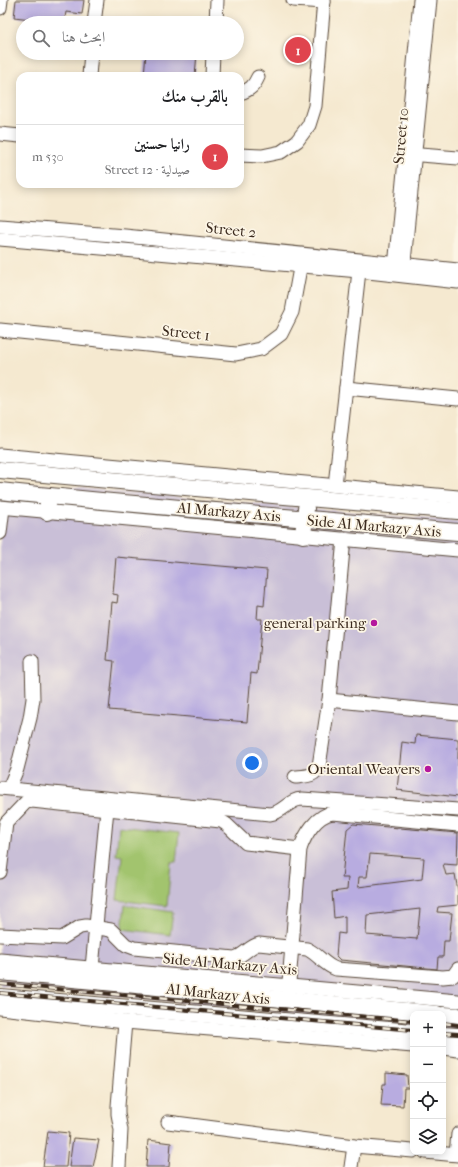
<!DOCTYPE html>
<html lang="ar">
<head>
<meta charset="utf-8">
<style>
  :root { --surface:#fff; --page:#f6f6f6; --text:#202124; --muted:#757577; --line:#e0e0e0; --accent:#b5179e }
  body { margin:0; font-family:"IM FELL French Canon",Amiri,serif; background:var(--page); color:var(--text); direction:rtl }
  .controls { position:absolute; right:12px; bottom:12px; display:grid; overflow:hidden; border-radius:8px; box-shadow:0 2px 10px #0003 }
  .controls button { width:36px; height:36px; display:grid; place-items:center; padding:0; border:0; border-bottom:1px solid var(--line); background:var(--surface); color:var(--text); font:20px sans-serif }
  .you { position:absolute; left:252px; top:763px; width:14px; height:14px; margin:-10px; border:3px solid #fff; border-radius:50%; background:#1a73e8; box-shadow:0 0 0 6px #1a73e833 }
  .badge { display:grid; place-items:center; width:26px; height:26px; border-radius:50%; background:var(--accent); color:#fff; font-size:13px; font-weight:700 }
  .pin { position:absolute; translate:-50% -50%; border:2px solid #fff; box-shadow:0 1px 4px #0006 }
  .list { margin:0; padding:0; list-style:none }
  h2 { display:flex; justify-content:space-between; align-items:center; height:52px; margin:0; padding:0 16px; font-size:17px }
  h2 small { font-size:13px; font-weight:400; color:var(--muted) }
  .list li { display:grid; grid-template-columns:26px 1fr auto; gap:12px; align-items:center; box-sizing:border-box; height:64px; padding:0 16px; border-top:1px solid var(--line) }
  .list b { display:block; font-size:15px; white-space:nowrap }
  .list p { margin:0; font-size:13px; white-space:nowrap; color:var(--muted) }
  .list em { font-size:13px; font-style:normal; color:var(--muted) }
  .icon { flex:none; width:22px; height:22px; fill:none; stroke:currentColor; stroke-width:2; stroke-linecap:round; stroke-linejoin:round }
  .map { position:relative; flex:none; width:458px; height:1167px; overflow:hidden; direction:ltr }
  .search { position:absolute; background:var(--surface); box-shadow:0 2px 10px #0003; left:16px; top:16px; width:228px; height:44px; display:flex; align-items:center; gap:10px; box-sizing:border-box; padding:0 14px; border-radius:22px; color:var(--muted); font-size:15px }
  .panel { position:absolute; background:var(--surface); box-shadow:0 2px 10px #0003; left:16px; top:72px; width:228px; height:116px; border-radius:12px; direction:rtl }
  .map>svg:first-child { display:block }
  .industrial { fill:#c9bfd7 }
  .green { fill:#a2c46e; stroke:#6e7746 }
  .building { fill:#b8ace0; fill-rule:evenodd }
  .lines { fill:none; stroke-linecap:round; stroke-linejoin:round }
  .minor-casing { stroke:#574739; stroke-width:15 }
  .major-casing { stroke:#574739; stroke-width:18 }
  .minor { stroke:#fff; stroke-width:13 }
  .major { stroke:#fff; stroke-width:16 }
  .rail-casing { stroke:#3b2a1e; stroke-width:4 }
  .rail { stroke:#fcf5e5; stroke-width:2.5; stroke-dasharray:8; stroke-linecap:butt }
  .poi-dot { fill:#b5179e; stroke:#fcf5e5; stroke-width:1.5 }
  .labels { text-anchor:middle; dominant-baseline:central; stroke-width:3.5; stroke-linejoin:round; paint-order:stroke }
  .street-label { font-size:15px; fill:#3b2a1e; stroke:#fcf5e5 }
  .poi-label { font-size:15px; fill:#3b2a1e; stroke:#fcf5e5; text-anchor:end }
</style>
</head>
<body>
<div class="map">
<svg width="458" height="1167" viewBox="0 0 458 1167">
  <rect width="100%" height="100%" fill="#fcf5e5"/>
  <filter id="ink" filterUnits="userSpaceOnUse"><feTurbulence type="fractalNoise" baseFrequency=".025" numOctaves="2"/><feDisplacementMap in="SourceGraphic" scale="8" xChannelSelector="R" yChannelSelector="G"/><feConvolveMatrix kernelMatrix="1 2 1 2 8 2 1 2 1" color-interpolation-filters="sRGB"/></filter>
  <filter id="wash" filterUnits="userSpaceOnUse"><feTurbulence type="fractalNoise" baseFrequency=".012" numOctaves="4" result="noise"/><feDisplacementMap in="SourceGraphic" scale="16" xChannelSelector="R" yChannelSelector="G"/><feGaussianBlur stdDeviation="0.9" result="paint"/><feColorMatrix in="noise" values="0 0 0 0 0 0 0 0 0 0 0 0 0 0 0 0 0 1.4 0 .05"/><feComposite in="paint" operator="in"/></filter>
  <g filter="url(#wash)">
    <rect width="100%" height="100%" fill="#f5e9d0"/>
    <!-- industrial -->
    <polygon class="industrial" points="0,481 458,521 458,1031 443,1030 443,1014 413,1014 413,1027 124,997 0,986"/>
    <!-- green -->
    <g class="green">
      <polygon points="119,826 179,833 176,862 171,862 167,906 117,900 122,856 116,855"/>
      <polygon points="125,905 173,912 170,935 122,929"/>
    </g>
    <g id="blocks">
      <!-- building -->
      <g class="building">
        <polygon points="16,0 84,0 82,14 66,12 64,23 14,17"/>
        <polygon points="146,53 197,53 195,76 144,75"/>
        <polygon points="116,557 267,570 264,606 258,605 257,619 262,619 257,674 251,673 247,722 109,710 114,661 107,660 112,602 117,603 118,595 113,594"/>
        <polygon points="416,735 458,739 458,797 397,790 402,742 415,744"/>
        <path d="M353,824L458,833L457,865L443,864L446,875L455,874L458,891V905L438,907L437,912L452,913L449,941H444L443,957H438L437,969L340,960L336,956L338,933L345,934V916L334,918L332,892L347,890L348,878H342L347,829ZM370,854L424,858L422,879L358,887L359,877H367ZM420,909L417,939L366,935L367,915Z"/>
        <polygon points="386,1073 407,1075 408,1088 404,1088 403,1106 381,1105 383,1084 386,1084"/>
        <polygon points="48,1131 69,1133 66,1167 43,1167"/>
        <polygon points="73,1138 99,1140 93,1167 69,1167"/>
        <polygon points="148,1140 171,1143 169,1167 146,1167"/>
      </g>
    </g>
  </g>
  <g filter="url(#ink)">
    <use href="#blocks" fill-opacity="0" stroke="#574739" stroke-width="1"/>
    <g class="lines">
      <defs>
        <g id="minor">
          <polyline points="293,0 324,2"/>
          <polyline points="0,8 1,0"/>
          <polyline points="94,23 97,0"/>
          <polyline points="216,23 217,0"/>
          <polyline points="89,76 91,53"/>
          <polyline points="212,76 213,53"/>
          <path d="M240,93C250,90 254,86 258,77"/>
          <polyline points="0,134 20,136"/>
          <polyline points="408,154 458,158"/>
          <polyline points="240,155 262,156 281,152 297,141 309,125 315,106 324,0"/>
          <polyline points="0,226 125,236 458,270"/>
          <polyline points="0,239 359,271 458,282"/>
          <polyline points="395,267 420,0"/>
          <polyline points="403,272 430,0"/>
          <polyline points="0,330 236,354 261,349 281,334 292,312 302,257"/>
          <polyline points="346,388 458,399"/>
          <polyline points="0,455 458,497"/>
          <polyline points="335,485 359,271"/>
          <polyline points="0,507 458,550"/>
          <polyline points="0,533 3,508"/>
          <polyline points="329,700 458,713"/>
          <path d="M295,777C305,776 315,777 319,766L329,700L344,539"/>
          <path d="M0,788L270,814C283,813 289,799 302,799L458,810"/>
          <polyline points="9,788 17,769 30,718 33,699 32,661"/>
          <polyline points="0,872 6,823 26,802 32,801 221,821 226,824 246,843 300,849"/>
          <path d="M0,935L62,938L80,927L86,926L111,930L126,945L134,948L234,958C244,956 249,946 259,944L307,949C318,954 324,965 336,969L443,977L453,976L458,969"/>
          <polyline points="0,960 458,1001"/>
          <polyline points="92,968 107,809"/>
          <path d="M288,994L300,849C305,835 316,815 333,813L458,825"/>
          <polyline points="0,1008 125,1022 413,1046"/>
          <polyline points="443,1048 458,1050"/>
          <polyline points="168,1122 354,1146 413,1151"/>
          <polyline points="425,1152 458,1155"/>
          <polyline points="456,1154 458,1134"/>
          <polyline points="119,1167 121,1130 118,1114 118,1106 125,1022"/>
          <polyline points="351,1167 354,1146"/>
        </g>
        <g id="major">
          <polyline points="0,470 273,495 458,511"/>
          <path d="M0,491C152,507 305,518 458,532"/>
          <polyline points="47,512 49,496"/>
          <polyline points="303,535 306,508"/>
          <polyline points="0,972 437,1014"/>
          <polyline points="0,997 413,1032"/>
          <polyline points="443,1015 458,1016"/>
          <polyline points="443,1035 458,1036"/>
        </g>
      </defs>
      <!-- minor casing -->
      <use href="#minor" class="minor-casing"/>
      <!-- major casing -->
      <use href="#major" class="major-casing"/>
      <!-- minor -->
      <use href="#minor" class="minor"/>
      <!-- major -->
      <use href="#major" class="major"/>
      <defs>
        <g id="rail">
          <polyline points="0,984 413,1021"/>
          <polyline points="0,993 413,1030"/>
          <polyline points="443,1023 458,1025"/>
          <polyline points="443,1033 458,1034"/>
        </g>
      </defs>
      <!-- rail casing -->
      <use href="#rail" class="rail-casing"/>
      <!-- rail -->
      <use href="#rail" class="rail"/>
    </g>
  </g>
  <!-- markers -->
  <g class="poi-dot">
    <circle cx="374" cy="623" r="4"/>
    <circle cx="428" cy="769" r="4"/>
  </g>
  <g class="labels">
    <!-- street labels -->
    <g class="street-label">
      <text transform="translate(401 136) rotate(-85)">Street 10</text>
      <text transform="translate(231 230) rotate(6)">Street 2</text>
      <text transform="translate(186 333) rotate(6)">Street 1</text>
      <text transform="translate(229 512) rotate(5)">Al Markazy Axis</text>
      <text transform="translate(374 526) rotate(5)">Side Al Markazy Axis</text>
      <text transform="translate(230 964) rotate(5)">Side Al Markazy Axis</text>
      <text transform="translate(218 994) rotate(6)">Al Markazy Axis</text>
    </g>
    <!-- poi labels -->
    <g class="poi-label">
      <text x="366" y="623">general parking</text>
      <text x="420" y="769">Oriental Weavers</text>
    </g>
  </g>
</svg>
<div class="controls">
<button>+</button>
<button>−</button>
<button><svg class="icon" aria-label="locate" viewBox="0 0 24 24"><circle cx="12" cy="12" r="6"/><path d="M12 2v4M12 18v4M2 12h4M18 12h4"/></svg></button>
<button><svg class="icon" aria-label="layers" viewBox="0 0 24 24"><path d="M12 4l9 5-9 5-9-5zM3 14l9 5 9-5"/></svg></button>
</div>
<div class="you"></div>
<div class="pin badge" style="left:298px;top:50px;background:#e0444e">1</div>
<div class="search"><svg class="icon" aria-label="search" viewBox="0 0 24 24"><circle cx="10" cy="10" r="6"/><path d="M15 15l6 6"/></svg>ابحث هنا</div>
<section class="panel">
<h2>بالقرب منك<small></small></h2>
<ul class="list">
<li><span class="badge" style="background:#e0444e">1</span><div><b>رانيا حسنين</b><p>صيدلية · Street 12</p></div><em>530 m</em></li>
</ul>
</section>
</div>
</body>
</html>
